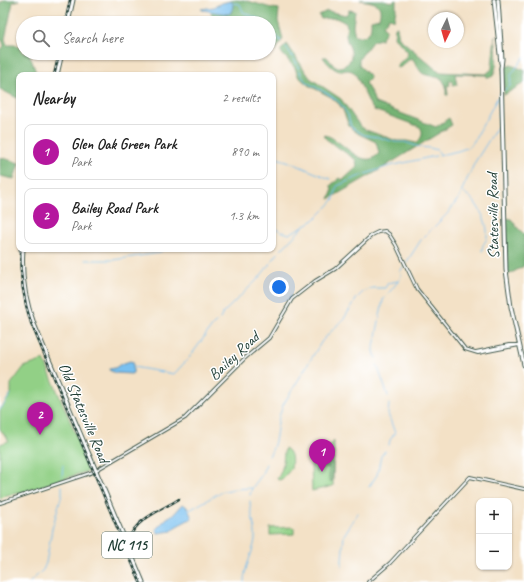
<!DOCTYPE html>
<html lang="en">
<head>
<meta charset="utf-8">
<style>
  :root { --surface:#fff; --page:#f2f2f2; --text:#222; --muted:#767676; --line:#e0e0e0; --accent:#b5179e }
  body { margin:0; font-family:Caveat,sans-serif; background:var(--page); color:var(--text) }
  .controls { position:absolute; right:12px; bottom:12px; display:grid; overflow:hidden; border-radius:8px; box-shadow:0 1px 3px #0004 }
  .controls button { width:36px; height:36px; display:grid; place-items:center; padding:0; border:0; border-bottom:1px solid var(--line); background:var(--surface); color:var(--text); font:20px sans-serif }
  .compass { position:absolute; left:428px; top:12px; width:36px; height:36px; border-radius:50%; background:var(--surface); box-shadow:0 1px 3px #0004; rotate:185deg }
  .you { position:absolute; left:279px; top:287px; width:14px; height:14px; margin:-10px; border:3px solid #fff; border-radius:50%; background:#1a73e8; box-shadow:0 0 0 6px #1a73e833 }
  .badge { display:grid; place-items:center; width:26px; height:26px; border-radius:50%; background:var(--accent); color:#fff; font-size:13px; font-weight:700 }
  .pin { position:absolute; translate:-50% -33px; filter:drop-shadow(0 1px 2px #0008) }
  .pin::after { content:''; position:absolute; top:21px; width:14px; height:12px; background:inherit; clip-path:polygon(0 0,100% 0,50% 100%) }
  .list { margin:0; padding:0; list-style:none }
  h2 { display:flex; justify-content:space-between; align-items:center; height:52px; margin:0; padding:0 16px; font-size:17px }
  h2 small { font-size:13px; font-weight:400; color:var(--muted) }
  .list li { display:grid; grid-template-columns:26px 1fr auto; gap:12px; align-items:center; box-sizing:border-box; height:56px; margin:0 8px 8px; padding:0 8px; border:1px solid var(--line); border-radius:8px }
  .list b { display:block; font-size:15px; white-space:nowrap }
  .list p { margin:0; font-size:13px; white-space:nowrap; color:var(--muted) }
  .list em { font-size:13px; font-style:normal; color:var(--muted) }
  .icon { flex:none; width:22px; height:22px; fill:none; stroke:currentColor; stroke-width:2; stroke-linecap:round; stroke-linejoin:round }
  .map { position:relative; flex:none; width:524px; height:582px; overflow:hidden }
  .search { position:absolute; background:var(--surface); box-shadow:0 1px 3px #0004; left:16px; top:16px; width:260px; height:44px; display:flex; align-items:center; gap:10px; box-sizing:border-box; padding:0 14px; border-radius:22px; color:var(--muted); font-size:15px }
  .panel { position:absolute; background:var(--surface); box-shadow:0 1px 3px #0004; left:16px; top:72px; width:260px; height:180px; border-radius:8px }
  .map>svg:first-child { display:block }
  .green { fill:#92d086; stroke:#58865d }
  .forest { fill:#75b273; stroke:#4a7854 }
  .water { fill:#79c0f0; stroke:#4c7e92 }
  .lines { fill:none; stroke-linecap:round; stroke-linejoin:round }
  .stream { stroke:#79c0f0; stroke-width:1 }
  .tertiary-casing { stroke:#3f564a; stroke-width:4 }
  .primary-casing { stroke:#3f564a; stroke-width:5 }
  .tertiary { stroke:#fff; stroke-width:2 }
  .primary { stroke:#fff; stroke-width:3 }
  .rail-casing { stroke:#1f3d34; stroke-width:2.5 }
  .rail { stroke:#fff; stroke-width:1; stroke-dasharray:3; stroke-linecap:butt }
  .labels { text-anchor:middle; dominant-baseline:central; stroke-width:3; stroke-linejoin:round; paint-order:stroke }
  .shield { fill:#fff; stroke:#627771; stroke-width:1 }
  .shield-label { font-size:15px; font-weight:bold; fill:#1f3d34 }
  .street-label { font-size:16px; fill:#1f3d34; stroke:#fff }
</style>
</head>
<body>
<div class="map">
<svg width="524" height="582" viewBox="0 0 524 582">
  <rect width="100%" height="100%" fill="#fff"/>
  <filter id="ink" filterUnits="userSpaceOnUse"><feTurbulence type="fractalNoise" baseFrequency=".025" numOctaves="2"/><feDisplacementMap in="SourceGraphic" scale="8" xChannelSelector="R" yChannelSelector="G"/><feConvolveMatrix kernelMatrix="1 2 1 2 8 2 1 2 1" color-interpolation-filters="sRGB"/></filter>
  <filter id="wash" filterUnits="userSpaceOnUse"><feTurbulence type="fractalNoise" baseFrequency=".012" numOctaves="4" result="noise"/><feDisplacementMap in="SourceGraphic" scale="16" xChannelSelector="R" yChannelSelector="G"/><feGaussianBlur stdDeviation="0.9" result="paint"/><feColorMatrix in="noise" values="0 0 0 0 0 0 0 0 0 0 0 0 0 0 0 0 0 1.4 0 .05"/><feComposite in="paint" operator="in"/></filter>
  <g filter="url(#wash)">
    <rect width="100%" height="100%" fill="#f3e1c6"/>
    <!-- green -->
    <g class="green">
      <polygon points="44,360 91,470 20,493 7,495 0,499 0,444 9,441 0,429 0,410 11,394 11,384 24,367"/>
      <polygon points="334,441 333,486 312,491 311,463"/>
      <path d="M285,448C293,452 292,461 291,469L282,479L279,480L277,479C285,467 282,460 285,448Z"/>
      <polygon points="294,527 294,534 270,535 270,528"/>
    </g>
    <!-- forest -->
    <g class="forest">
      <polygon points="5,0 19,0 13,2 5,39 7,45 16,45 23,51 23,53 29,53 37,75 19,75 19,99 0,89 0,50 4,46 2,40 0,40 0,3"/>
      <path d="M236,0C254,0 264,8 279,9L278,21L283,39L275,51L269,49V23C265,23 260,24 256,23C246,19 231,14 222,23H217L210,11L227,14L231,13L233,6L231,1Z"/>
      <path d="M360,0H383L391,2L396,0V9L394,20L389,17L383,26L387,30L381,39L373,41L371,43L359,59V65L371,77L365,83L372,94L375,103L436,127L449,118L452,125L376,172L329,199L332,192L331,185L340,178L343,180L357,167L356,160L326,139L324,135C340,136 363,174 379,153L376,142L359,134L352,129L349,126L343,110L339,104L331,97L308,85L298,76L295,68L280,51L287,44L310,78L341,99L360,126L366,130L397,141H407L417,143C422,137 424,133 420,127L374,110L371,107L355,73C349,69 348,70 342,71C335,72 326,62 323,57H327L335,67C345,68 353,62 351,51C350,46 346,41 346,35C346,31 348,28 346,23L336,18L321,19L319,15L327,11L346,15L349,10L355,11L353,26L355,36C368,38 372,32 371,20L379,18C384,2 372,2 360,0Z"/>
      <path d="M395,27H397L399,38L439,72L486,74L492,69V66L495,36C496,49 499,64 493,76L488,78L486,75L455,74L457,85H453L452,81H449L450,85L447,86L448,95H446V86L442,79C436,76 424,76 421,72C418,68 415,62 412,58C406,60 403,68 397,68C397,62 407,59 408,52L394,37Z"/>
      <polygon points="511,65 524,70 524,83 504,95 503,68"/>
      <polygon points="0,157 19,163 14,179 0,176"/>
      <polygon points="505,218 511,219 517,227 524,234 524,266 508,275"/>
      <path d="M334,451L332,481L331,482L329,479V467L321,468L317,472L315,471C317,462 327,459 331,452Z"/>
    </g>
    <!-- water -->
    <g class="water">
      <path d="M230,1L233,3C233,7 232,12 229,14L202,10L201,9L214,7L222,3Z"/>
      <polygon points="130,361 133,362 133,373 131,374 115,373 109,370 109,369 115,368 121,364"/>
      <polygon points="183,504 187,507 192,518 175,527 172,531 158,533 156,529 167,518 174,514"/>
    </g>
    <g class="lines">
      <!-- stream -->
      <g class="stream">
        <polyline points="233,3 240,4 243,12 259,19 264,23"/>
        <polyline points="269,28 281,41"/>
        <polyline points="285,46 296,62 300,71 301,75 306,82 328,94 339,102 348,115 351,127 364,135 378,137 395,142 405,142 419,147 430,148 437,150 441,155"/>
        <polyline points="504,90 510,86 511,75 524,57"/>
        <polyline points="273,157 287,161 330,179"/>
        <path d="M463,192C465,195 468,195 470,197C479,206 489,224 487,237C486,243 482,243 482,251"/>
        <polyline points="326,208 334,199 337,186 362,175 390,166 458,151 469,147 474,141 500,93"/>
        <polyline points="273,227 279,230"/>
        <polyline points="281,231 289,234 314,220 324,210"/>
        <polyline points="85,260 113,260 159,253 164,249"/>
        <polyline points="406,263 421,240 448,213 461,195 462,190 475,162 499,124 499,96"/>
        <polyline points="220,319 223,313 259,278 279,252 303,227"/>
        <polyline points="189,358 213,325 217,322"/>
        <polyline points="376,358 374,351 374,347 383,300 400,279 401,274 400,272 404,265"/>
        <polyline points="377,365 388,396"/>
        <polyline points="133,367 174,374 187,360"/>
        <polyline points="0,410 11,394"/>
        <polyline points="389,445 390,440 395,433 388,414 389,404"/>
        <path d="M269,456C277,444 276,430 279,417C280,413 282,410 283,405L322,341L345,317L357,298L363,292L372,288H385L388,283L398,281"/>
        <polyline points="62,477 63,465"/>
        <polyline points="369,487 377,475 381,456 385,451"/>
        <polyline points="250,495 252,488 261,476 266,464"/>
        <polyline points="188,511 221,492 234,489 252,488"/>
        <polyline points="342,566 342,560 344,535 358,513"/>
        <polyline points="30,582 43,570 46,563 52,529 62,494 62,486"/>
        <path d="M244,582C244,567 253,554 255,539C256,526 250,514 250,501"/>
      </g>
    </g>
  </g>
  <g filter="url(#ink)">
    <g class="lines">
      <defs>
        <g id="tertiary">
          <polyline points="476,352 509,345 518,345"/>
          <polyline points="0,503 93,472 185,418 244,359 269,338 292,299 315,281 335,269 372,235 378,232 385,231 389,234 396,245 417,289 465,349 478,353 519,345"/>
          <polyline points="368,582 390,563 470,477 524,489"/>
        </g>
        <g id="primary">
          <polyline points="494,0 501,63"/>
          <polyline points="498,0 502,59 501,68 506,270 511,307 524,365"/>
          <polyline points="68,23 73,0"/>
          <polyline points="57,75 62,53"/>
          <path d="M23,249C21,275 25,300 34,324L143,582"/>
        </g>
      </defs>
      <!-- tertiary casing -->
      <use href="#tertiary" class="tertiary-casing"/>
      <!-- primary casing -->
      <use href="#primary" class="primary-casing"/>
      <!-- tertiary -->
      <use href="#tertiary" class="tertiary"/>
      <!-- primary -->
      <use href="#primary" class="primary"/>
      <defs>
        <g id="rail">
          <polyline points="65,23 70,0"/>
          <polyline points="54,75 59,53"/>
          <path d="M20,249C20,275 23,299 31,323L140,582"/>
          <path d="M128,551C125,522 159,512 179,499"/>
        </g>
      </defs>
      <!-- rail casing -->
      <use href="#rail" class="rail-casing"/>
      <!-- rail -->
      <use href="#rail" class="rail"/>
    </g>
  </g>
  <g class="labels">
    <!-- shield labels -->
    <rect class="shield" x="102" y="532" width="50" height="26" rx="3"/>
    <g class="shield-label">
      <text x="127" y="545">NC 115</text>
    </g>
    <!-- street labels -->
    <g class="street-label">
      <text transform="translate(493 216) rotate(-91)">Statesville Road</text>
      <text transform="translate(234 356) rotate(-43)">Bailey Road</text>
      <text transform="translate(84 413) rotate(67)">Old Statesville Road</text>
    </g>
  </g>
</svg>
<div class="controls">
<button>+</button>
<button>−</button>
</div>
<svg class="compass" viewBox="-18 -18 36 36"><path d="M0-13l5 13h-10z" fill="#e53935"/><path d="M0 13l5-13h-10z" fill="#767676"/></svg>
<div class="you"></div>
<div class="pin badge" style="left:322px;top:472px">1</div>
<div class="pin badge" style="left:40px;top:435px">2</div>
<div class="search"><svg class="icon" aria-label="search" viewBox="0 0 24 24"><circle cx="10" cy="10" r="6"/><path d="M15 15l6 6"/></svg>Search here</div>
<section class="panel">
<h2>Nearby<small>2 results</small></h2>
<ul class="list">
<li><span class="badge">1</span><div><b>Glen Oak Green Park</b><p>Park</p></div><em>890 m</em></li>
<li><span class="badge">2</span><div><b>Bailey Road Park</b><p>Park</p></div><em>1.3 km</em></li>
</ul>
</section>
</div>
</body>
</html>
